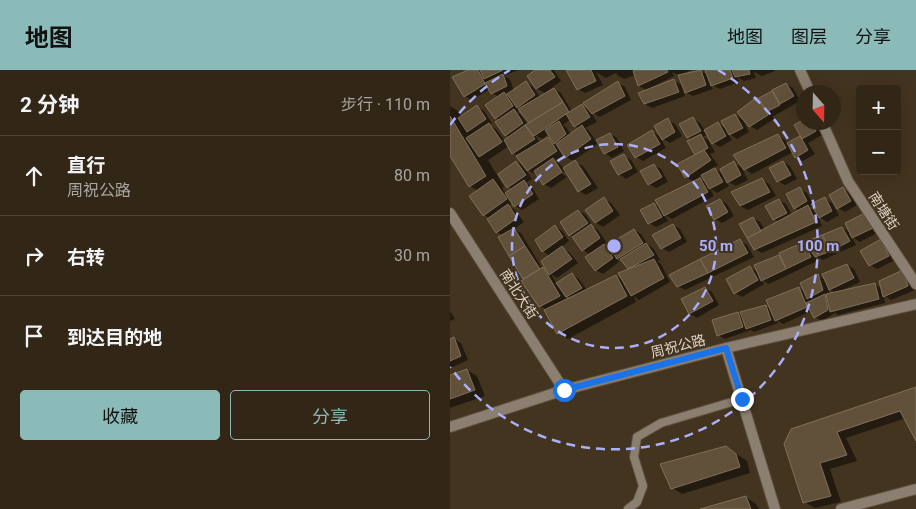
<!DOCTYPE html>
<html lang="zh">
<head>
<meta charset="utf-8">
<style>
  :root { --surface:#322717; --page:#3a2f20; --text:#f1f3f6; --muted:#a8a5a1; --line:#4d4436; --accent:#8bbbb9 }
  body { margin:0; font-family:Roboto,"Noto Sans SC",sans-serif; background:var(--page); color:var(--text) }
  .controls { position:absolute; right:15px; top:15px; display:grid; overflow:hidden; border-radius:5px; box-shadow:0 5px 20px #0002 }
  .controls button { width:45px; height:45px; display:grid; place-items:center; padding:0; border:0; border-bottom:1px solid var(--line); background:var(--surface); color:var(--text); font:25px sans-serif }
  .compass { position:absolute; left:346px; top:15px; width:45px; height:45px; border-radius:50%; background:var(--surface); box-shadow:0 5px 20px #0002; rotate:160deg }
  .stop { position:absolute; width:15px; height:15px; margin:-11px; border:4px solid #1a73e8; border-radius:50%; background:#fff }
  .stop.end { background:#1a73e8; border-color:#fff; box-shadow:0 1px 5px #0008 }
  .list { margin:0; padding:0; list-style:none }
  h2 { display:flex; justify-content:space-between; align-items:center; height:65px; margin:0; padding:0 20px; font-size:21px }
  h2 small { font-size:16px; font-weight:400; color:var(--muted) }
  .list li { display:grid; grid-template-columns:32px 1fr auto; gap:15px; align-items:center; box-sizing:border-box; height:80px; padding:0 20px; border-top:1px solid var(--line) }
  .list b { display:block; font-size:19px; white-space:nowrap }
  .list p { margin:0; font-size:16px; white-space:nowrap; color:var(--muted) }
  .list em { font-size:16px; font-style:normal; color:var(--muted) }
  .actions { display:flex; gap:10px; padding:15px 20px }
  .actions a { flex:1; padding:11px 0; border:1px solid var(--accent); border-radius:5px; text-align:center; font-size:18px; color:var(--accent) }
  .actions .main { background:var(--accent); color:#111 }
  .icon { flex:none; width:28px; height:28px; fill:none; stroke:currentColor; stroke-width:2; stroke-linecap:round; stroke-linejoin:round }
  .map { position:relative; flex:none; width:466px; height:439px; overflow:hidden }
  header { display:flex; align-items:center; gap:30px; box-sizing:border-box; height:70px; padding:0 25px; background:var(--accent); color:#111 }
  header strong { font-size:24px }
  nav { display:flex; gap:28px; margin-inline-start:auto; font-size:18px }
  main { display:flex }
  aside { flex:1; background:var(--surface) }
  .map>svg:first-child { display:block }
  .shadow { fill:#0007; fill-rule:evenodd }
  .building { fill:#61513b; stroke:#806f59 }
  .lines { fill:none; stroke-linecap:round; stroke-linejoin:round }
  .service-casing { stroke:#5f513d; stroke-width:10 }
  .minor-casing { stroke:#5f513d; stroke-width:12 }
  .tertiary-casing { stroke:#5f513d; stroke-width:12 }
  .service { stroke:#8b7f71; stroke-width:8 }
  .minor { stroke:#8b7f71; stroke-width:10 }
  .tertiary { stroke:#8b7f71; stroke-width:10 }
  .route { stroke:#1a73e8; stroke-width:6 }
  .ring { fill:none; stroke:#abaffb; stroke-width:2.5; stroke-dasharray:9 6 }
  .labels { text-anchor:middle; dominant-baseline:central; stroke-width:4; stroke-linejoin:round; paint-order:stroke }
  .street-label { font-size:14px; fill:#dcd3c6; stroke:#43341f }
  .centre { fill:#abaffb; stroke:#43341f; stroke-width:2.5 }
  .ring-label { font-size:15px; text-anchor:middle; font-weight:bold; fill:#abaffb; stroke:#43341f; stroke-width:4; stroke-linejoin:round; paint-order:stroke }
</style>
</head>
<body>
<header>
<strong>地图</strong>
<nav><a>地图</a><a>图层</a><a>分享</a></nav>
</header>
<main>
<aside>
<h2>2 分钟<small>步行 · 110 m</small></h2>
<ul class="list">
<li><svg class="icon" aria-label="ahead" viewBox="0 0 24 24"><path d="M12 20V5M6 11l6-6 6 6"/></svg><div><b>直行</b><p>周祝公路</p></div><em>80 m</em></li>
<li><svg class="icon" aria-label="right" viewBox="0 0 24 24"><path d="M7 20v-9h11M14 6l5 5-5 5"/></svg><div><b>右转</b></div><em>30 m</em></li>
<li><svg class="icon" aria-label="arrive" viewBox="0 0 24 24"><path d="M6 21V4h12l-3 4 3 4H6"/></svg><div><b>到达目的地</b></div></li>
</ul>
<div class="actions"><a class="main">收藏</a><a>分享</a></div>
</aside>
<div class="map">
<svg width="466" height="439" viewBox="0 0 466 439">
  <rect width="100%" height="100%" fill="#43341f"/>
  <!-- shadow -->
  <g class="shadow">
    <path d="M21,0H29L32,1L31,0H68L54,6L60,9L64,21L76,13L83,17L90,27L104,19L111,23L122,42L132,36L140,40L168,13L175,17L181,30L150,47L141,42L147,52L135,58L139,61L146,71L160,64L167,68L174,81L162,88L155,83L149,73L123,91L133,96L148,118L136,125L129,121L119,105L107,98L106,100L117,107L101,118L94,114L87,103L85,104L75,98L82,109L76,113L81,116L89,129L72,140L65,136L63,133L59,136L65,140L74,152L64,159L71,163L92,198L99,202L100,186L93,181L105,156L112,161L119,171L111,177L119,182L128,193L107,208L101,204L107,214L122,204L129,209L137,220L166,206L174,211L180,200L173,191L166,187L169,192L153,204L146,200L141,185L133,180L124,167L120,165L129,141L136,145L143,157L148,160L157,173L153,175L162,181L184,160L191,164L198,175L203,178L210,190L207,191L211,194L220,212L189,230L184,226L186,232L118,269L108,263L97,240L90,236L49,168L53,166L47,162L38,149L40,148L34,145L28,121L20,116L0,83V36L8,41L12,47L27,37L34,41L42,53L40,55L46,59L55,71L60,67L55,65L50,50L45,48L49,27L42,23L40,19L22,30L14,26ZM58,22L62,29L54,24ZM71,40L81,54L78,55L71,45L67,42ZM121,49L125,56L130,59L121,65L116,57L113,55ZM99,64L104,72L98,68L90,73L85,65L92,69ZM59,76L63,83L67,85L77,98L67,92L58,117L63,119L56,124L52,118L54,117L38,90ZM114,85L116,87L125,92L114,99L110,94L105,91ZM114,221L117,226L121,228L117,230L112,222Z"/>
    <polygon points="88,0 104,0 111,11 95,23 87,19 78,6"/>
    <path d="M117,0H184L185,1L188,0H241L233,4L251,1L259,6L256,0H324L325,1L312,6L304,2L306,8L294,11L287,7L289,12L270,19L261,15L263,19L243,26L233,21L235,26L202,38L195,34L198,21L189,16L185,5L174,9L167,5L166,3L156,8L146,2L153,15L135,23L128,19ZM222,2L230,6L234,16L224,11L201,19L200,18L224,6Z"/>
    <polygon points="336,14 343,18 350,31 322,47 324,49 307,60 300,56 307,29 309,30"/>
    <polygon points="285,45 293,50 299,62 287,69 278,63 282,70 270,77 263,73 258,64 253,67 258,70 265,82 260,84 268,95 259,100 260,102 265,99 274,105 283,93 291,97 298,110 286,116 276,111 279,116 267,123 260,118 264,126 222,149 215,145 218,151 206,157 199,153 204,134 211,138 250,109 258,114 252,105 244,111 245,112 236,107 246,86 242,70 238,67 243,49 250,53 255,61 268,54 277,59"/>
    <polygon points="218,50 225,54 232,66 220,73 210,67 216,78 193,91 186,87 202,61 211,67"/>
    <polygon points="353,51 353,52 365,53 372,65 358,73 365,84 353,91 345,87 343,82 302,104 295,99 328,66 335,70 338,74 353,66 346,55"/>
    <polygon points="174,86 181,90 188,102 176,109 169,104"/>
    <polygon points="333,92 340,96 347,109 335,115 328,111"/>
    <polygon points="204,95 211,99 218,112 206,118 199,114"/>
    <polygon points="312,110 319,114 326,126 298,140 290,136"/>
    <path d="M350,119L357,123L363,134L374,129L382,133L389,145L377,152L368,146L372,156L312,183L305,179L303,148L310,152L315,160L329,152L324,149L329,130L336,134L342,145L350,141L345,138ZM363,136L366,142L359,138Z"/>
    <polygon points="393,119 400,123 407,135 395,142 388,138"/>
    <polygon points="154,129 161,133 170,145 153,157 146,153 137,140"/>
    <polygon points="270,130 277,134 284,146 272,153 265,149"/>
    <polygon points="415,145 429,162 410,172 402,167 406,175 373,190 365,186 367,191 319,214 312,210 314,214 292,227 285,223 300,198 308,202 305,196 354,174 359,177 392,158 401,163"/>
    <polygon points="223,155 230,159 237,172 219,182 212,178"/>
    <polygon points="290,171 297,175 304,187 235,220 228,216"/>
    <polygon points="431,171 438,175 445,190 427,199 420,195"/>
    <path d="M397,195L404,199L410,212L393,220L425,215L433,219L453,202L460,206L465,220L441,230L434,225L435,233L388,245L385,243L372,251L365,247L362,241L333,254L327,250L328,253L304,262L301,260L275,269L268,265L288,243L293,246L316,236L321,239L349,218L356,222L368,206L376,210ZM378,218L386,223L380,224Z"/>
    <polygon points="255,218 262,222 269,235 247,248 240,244 232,230"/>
    <polygon points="0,241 5,249 0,251"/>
    <polygon points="4,269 11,273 18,290 0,298 0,270"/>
    <polygon points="17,300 27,306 35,326 0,338 0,306"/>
    <polygon points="466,318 456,348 396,368 407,391 380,399 391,432 365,438 354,432 336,374"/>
    <polygon points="276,377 297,391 300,403 232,424 222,418"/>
    <polygon points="296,427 306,434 309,439 255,439"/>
  </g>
  <!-- building -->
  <g class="building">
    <polygon points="18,0 28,0 35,14 14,27 2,7"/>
    <polygon points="30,0 53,0 34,9"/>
    <polygon points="85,0 100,0 105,7 86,19 77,6"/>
    <polygon points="116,0 141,0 146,11 127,20"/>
    <polygon points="185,0 217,0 218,2 188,16 183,1"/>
    <polygon points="251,0 256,15 235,23 228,5"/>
    <polygon points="255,0 280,0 283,8 261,16"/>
    <polygon points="282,0 299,0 300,4 285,7"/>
    <polygon points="53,4 57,16 41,24 35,13"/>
    <polygon points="224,9 229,22 194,34 188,23"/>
    <polygon points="76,11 85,25 67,38 57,24"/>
    <polygon points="168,11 175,26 142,44 133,33"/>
    <polygon points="336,13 344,26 330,34 322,20"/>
    <polygon points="104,18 113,32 79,53 68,39"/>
    <polygon points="322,21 330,35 316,42 309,28"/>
    <polygon points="54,22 63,36 45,49 35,35"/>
    <polygon points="307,27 318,45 299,57 287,42"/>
    <polygon points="113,32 119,42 84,66 75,55"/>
    <polygon points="132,34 140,47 124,57 116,44"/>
    <polygon points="27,35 36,49 17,62 8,48"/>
    <polygon points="64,39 73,53 55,66 45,52"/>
    <polygon points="285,44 293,58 279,65 271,51"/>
    <polygon points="0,46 36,106 19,117 0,86"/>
    <polygon points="243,47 251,61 237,68 229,54"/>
    <polygon points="218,48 225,62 212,70 204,56"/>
    <polygon points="353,50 353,52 361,52 366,61 352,69 344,55"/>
    <polygon points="109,51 116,64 104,74 95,60"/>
    <polygon points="268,52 276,66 262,74 254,60"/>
    <polygon points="39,53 52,72 29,87 16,68"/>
    <polygon points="75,55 85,69 62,84 54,70"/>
    <polygon points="132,55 141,69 115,88 106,74"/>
    <polygon points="202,60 210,74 185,88 177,75"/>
    <polygon points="160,63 168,77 154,84 146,70"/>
    <polygon points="251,64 258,78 245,85 237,71"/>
    <polygon points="328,64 336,78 294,100 283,85"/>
    <polygon points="350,66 358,80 345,88 337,73"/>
    <polygon points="98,67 107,81 77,101 66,86"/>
    <polygon points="254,80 261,90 235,108 227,94"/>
    <polygon points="174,84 182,98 168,105 160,91"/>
    <polygon points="103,88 112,102 93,115 84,101"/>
    <polygon points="125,90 141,114 128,122 113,98"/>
    <polygon points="66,91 76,105 57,118 48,104"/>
    <polygon points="284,91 291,105 277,113 270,99"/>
    <polygon points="333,91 341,105 327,112 319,98"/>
    <polygon points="204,94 212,107 198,115 190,101"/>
    <polygon points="265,98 273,112 259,119 251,105"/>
    <polygon points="250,108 258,122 214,146 205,130"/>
    <polygon points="312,108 320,122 290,136 281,122"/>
    <polygon points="43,109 57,129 33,146 19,126"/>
    <polygon points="74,110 83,124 64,137 55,123"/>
    <polygon points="350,117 357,131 344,139 336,124"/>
    <polygon points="393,117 401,131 387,139 379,125"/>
    <polygon points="154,127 163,141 145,153 135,140"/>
    <polygon points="375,127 382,141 369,148 361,134"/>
    <polygon points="270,129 278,142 264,150 256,136"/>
    <polygon points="329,129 337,143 323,150 315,136"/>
    <polygon points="204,133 212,147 198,154 190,140"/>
    <polygon points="58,134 67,148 46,163 37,149"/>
    <polygon points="358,135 366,152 304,180 297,168"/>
    <polygon points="128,140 138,153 119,166 110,152"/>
    <polygon points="415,143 423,158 402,168 395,153"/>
    <polygon points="303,147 311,161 297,168 289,154"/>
    <polygon points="141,154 150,168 132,181 122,167"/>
    <polygon points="223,154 231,168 211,179 202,165"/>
    <polygon points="105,155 113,167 92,182 85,170"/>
    <polygon points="392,157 400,171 381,181 372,165"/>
    <polygon points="64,158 75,176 59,186 48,167"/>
    <polygon points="184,159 193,173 167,189 157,175"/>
    <polygon points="372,165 381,181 365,187 355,172"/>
    <polygon points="290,169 298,183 258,203 250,189"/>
    <polygon points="431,169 439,186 419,196 410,181"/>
    <polygon points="354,172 361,187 336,199 329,183"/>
    <polygon points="196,173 204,185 178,199 170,189"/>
    <polygon points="154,174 163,188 145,201 135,187"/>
    <polygon points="75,176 90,199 73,209 59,186"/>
    <polygon points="112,176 122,189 99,205 91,191"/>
    <polygon points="329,185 336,199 311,211 304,195"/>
    <polygon points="204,189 214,208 181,226 168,203"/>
    <polygon points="250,189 258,203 227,217 219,205"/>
    <polygon points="397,194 404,208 379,220 372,204"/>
    <polygon points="300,196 308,210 284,224 276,209"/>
    <polygon points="93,197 110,226 89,237 71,211"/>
    <polygon points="453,200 458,216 433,227 429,211"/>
    <polygon points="122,203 132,218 116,227 106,213"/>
    <polygon points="368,204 373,220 357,229 350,213"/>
    <polygon points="166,205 177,226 107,264 94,240"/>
    <polygon points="425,213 429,229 380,242 376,224"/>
    <polygon points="255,217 263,231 239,244 231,229"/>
    <polygon points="349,217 357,237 325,251 316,230"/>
    <polygon points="375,224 378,240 364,248 356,233"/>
    <polygon points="316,235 321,250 296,259 290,242"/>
    <polygon points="288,242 293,257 267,266 262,250"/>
    <polygon points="4,267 11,286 0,291 0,269"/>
    <polygon points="17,299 25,320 0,329 0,305"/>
    <polygon points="466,317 466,371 450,341 387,362 397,385 370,393 381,426 353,433 334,374 341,359"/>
    <polygon points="276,376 286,384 290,397 221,419 210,394"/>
    <polygon points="296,426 301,439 250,439"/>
  </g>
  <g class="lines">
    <defs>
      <polyline id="service" points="178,439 187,432 193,416 184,387 187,367 211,353 292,329"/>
      <g id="minor">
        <polyline points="350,0 360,22"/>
        <polyline points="372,52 398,111 466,214"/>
        <polyline points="0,143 114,320"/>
        <polyline points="276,278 325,439"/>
        <polyline points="391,439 466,419"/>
      </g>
      <polyline id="tertiary" points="0,357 114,320 276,278 466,234"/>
    </defs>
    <!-- service casing -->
    <use href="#service" class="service-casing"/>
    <!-- minor casing -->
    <use href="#minor" class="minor-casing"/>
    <!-- tertiary casing -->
    <use href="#tertiary" class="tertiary-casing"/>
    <!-- service -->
    <use href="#service" class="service"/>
    <!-- minor -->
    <use href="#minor" class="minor"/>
    <!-- tertiary -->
    <use href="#tertiary" class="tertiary"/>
  </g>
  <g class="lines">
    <!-- route -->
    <polyline class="route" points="114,320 276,278 292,329"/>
  </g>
  <!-- distance rings -->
  <g class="ring">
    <circle cx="164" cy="176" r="102"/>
    <path d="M0 55A204 204 0 0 1 60 0M268 0A204 204 0 1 1 0 297"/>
  </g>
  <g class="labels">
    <!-- street labels -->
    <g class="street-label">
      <text transform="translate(434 141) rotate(57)">南塘街</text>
      <text transform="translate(69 224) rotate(57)">南北大街</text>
      <text transform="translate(228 276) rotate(-14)">周祝公路</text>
    </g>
  </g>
  <circle cx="164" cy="176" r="8" class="centre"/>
  <g class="ring-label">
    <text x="266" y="181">50 m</text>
    <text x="368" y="181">100 m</text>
  </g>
</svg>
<div class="controls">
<button>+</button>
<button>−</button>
</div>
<svg class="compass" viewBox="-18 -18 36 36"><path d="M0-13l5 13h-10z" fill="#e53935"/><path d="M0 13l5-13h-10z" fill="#a8a5a1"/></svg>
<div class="stop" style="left:114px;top:320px"></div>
<div class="stop end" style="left:292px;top:329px"></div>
</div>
</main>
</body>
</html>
